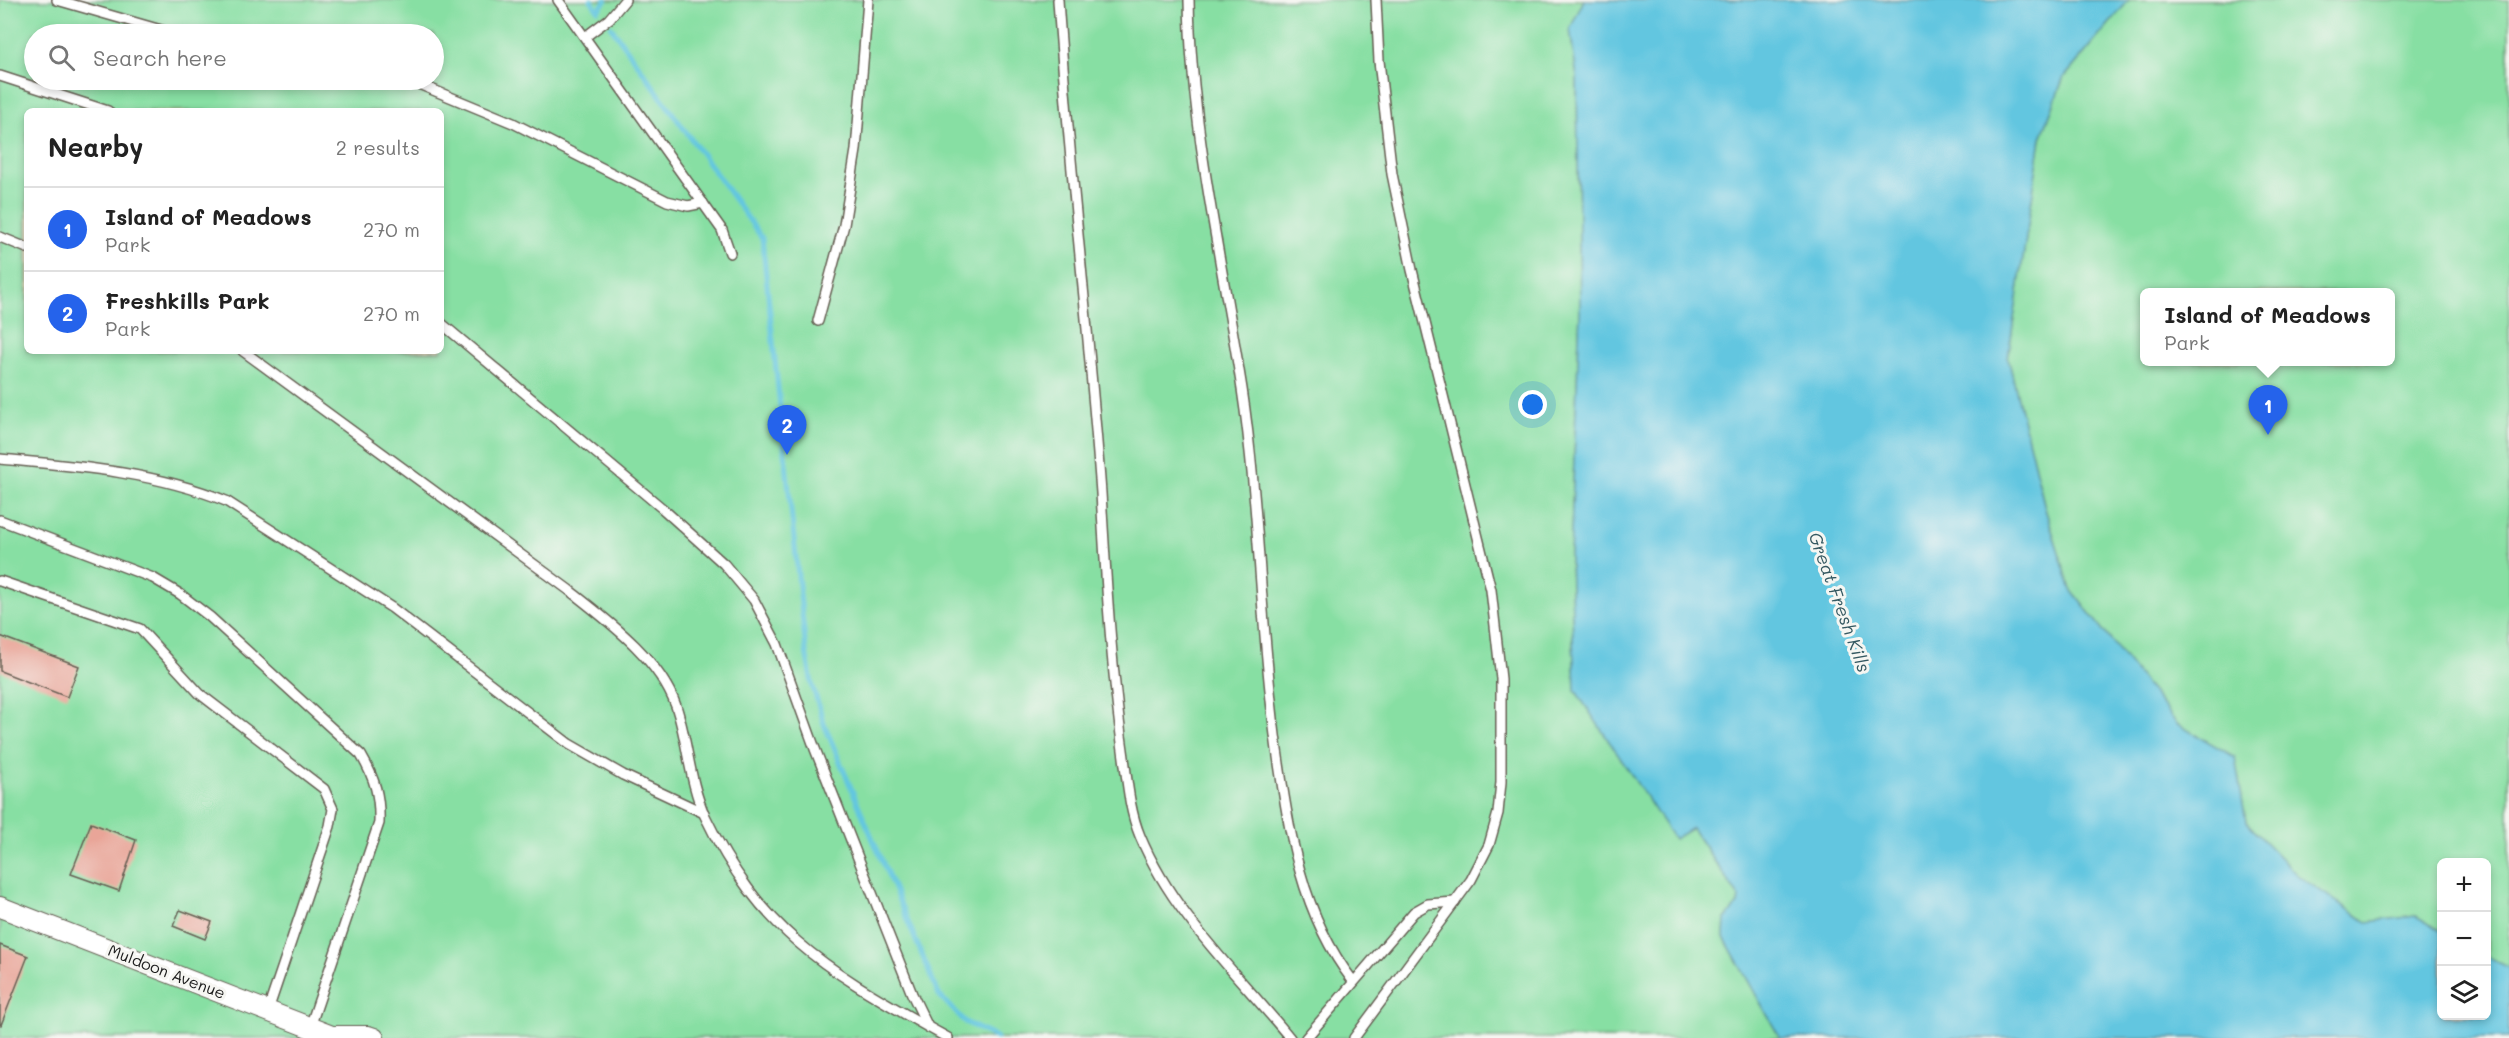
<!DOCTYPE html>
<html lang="en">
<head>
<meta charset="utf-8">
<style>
  :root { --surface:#fff; --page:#f2f2f2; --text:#222; --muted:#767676; --line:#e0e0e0; --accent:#2563eb }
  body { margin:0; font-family:Mali,sans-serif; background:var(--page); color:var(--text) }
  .controls { position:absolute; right:18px; bottom:18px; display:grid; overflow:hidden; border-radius:9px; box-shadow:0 3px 9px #0003 }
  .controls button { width:54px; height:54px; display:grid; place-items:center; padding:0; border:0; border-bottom:2px solid var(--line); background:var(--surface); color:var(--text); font:30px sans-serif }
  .you { position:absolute; left:1533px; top:405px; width:21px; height:21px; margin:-15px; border:4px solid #fff; border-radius:50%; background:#1a73e8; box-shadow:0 0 0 9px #1a73e833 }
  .badge { display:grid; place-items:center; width:39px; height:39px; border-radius:50%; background:var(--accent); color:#fff; font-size:20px; font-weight:700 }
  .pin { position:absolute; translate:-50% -50px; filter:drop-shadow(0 2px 3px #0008) }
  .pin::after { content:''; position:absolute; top:32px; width:21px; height:18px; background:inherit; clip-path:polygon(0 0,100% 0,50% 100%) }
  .popup { position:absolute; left:2140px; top:288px; width:255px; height:78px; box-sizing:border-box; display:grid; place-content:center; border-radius:9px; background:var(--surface); filter:drop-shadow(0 2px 4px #0005); font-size:20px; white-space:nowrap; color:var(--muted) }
  .popup b { font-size:22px; color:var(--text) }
  .popup::after { content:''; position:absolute; left:50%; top:100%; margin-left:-12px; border:12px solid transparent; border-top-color:var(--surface) }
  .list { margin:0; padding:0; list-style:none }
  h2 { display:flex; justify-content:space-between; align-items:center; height:78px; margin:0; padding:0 24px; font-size:26px }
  h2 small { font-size:20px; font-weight:400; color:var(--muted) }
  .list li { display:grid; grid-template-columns:39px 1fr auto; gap:18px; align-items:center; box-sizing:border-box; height:84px; padding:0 24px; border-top:2px solid var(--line) }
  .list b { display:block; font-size:22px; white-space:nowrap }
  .list p { margin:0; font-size:20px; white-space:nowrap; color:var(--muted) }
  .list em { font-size:20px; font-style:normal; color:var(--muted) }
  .icon { flex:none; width:33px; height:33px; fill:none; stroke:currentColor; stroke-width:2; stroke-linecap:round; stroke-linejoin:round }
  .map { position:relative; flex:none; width:2509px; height:1038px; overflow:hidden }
  .search { position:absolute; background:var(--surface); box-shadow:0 3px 9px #0003; left:24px; top:24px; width:420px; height:66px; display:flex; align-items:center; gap:15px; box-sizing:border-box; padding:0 21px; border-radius:33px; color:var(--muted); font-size:22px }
  .panel { position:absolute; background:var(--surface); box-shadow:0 3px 9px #0003; left:24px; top:108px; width:420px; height:246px; border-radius:9px }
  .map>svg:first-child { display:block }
  .green { fill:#87dfa3; stroke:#527e60; stroke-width:1.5; fill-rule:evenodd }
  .water { fill:#62c6e0; stroke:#3f717e; stroke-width:1.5 }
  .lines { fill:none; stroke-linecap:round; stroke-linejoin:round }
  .stream { stroke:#62c6e0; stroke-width:5 }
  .building { fill:#e9a598 }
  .service-casing { stroke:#665f53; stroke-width:12 }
  .minor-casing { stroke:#665f53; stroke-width:22 }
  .service { stroke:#fff; stroke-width:9 }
  .minor { stroke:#fff; stroke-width:20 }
  .labels { text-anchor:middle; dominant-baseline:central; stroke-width:6; stroke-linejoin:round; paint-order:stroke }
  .street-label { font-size:16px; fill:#1c1c1c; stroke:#f6f6f2 }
  .water-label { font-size:18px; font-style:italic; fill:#345861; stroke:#f6f6f2 }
</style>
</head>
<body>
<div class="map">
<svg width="2509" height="1038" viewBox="0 0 2509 1038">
  <rect width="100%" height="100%" fill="#f6f6f2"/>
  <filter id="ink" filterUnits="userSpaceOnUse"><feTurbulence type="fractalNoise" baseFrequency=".0167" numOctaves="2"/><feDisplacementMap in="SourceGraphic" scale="12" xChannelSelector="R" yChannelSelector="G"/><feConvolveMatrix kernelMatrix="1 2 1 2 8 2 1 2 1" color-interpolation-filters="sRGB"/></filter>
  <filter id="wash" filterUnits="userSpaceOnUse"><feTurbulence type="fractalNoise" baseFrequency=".008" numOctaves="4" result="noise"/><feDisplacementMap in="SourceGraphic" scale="24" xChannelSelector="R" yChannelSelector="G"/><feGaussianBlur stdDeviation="1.35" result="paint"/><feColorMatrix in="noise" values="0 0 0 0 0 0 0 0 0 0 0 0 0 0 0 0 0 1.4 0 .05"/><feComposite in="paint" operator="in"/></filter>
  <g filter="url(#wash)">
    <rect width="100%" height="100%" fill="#f0dcba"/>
    <!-- green -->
    <g class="green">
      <path d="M0,0H1584L1570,29L1577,77L1580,311L1570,559L1575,690L1675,838L1692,828L1739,897L1738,904L1725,919L1724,937L1780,1038H0ZM34,34H434V80H34ZM27,111H441V351H27Z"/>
      <path d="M2129,0H2509V968L2487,956L2486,862H2442L2441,931L2416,916L2367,922L2297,875L2246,822L2234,757L2177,724L2071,590L2046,512L2008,358L2041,138L2063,79ZM2145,292H2391V362H2145Z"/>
    </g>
    <!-- water -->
    <polygon class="water" points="1584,0 2129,0 2063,79 2041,138 2008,358 2046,512 2071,590 2177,724 2235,757 2246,822 2297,875 2367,922 2416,916 2441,931 2442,1016 2486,1016 2487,956 2509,968 2509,1038 1780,1038 1724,937 1725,919 1738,904 1739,897 1692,828 1674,839 1575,690 1570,559 1580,311 1577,77 1570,29"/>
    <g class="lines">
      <!-- stream -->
      <g class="stream">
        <polyline points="591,0 598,10 606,0"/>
        <polyline points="611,27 762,238 806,651 812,684 824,724 939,995 965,1022 997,1038"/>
      </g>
    </g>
    <g id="blocks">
      <!-- building -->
      <g class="building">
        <polygon points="0,636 79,666 67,697 0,671"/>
        <polygon points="91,823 136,840 119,891 71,874"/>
        <polygon points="180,910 212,922 205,939 173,926"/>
        <polygon points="0,945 28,956 1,1025 0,1025"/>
      </g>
    </g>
  </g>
  <g filter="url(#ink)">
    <use href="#blocks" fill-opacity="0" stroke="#665f53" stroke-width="1.5"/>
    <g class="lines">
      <defs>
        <g id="service">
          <polyline points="57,0 175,34"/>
          <polyline points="558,0 722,230 730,253"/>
          <path d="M1058,0C1069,165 1089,328 1101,493C1106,579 1111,665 1123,750C1127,778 1129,810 1140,836C1173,915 1237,973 1290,1038"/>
          <path d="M1189,0C1191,131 1222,260 1242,389C1260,508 1260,630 1277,750C1289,832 1301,914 1353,981"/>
          <polyline points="585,37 609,19 625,0"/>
          <polyline points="0,76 108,111"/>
          <polyline points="409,80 513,123 667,201 688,206 703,203"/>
          <polyline points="0,237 27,248"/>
          <polyline points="818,321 844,225 856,150 868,0"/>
          <polyline points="441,323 663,509 724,564 754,600 777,644 815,749 912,994 928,1027 948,1038"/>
          <path d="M243,351L569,590C608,621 658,657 676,706C688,741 689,782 705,816C759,929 823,968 928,1027"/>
          <path d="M0,459C76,466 155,472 226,501L392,608L569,744L623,775L704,813"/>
          <path d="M0,520L153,578L180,594L210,617L361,755C375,779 380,796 379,823L310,1027"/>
          <polyline points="0,581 140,629 200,694 324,789 333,809 330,826 268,1010"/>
          <polyline points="1306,1038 1414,912 1428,904 1455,902"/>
          <polyline points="1354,1038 1471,880 1489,845 1498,813 1501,782 1501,679 1491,590 1412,270 1392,174 1379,61 1376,0"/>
        </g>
        <g id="minor">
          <polyline points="0,907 337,1038"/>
          <polyline points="335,1038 334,1036 368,1036 374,1038"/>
        </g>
      </defs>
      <!-- service casing -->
      <use href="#service" class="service-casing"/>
      <!-- minor casing -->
      <use href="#minor" class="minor-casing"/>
      <!-- service -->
      <use href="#service" class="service"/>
      <!-- minor -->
      <use href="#minor" class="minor"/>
    </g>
  </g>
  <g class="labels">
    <!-- street labels -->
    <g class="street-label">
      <text transform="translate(167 971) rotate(21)">Muldoon Avenue</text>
    </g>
    <!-- water labels -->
    <g class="water-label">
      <text transform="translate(1840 602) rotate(70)">Great Fresh Kills</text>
    </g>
  </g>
</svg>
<div class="controls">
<button>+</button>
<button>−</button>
<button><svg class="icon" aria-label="layers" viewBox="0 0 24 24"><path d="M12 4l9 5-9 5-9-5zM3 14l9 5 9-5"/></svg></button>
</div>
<div class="you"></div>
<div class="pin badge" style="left:2268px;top:435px">1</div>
<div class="popup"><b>Island of Meadows</b>Park</div>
<div class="pin badge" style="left:787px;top:455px">2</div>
<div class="search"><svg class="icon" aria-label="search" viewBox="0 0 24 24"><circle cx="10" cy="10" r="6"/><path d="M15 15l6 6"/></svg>Search here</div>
<section class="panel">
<h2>Nearby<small>2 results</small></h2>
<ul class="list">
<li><span class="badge">1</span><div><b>Island of Meadows</b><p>Park</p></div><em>270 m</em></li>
<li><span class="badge">2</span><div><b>Freshkills Park</b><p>Park</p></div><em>270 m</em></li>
</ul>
</section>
</div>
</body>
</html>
